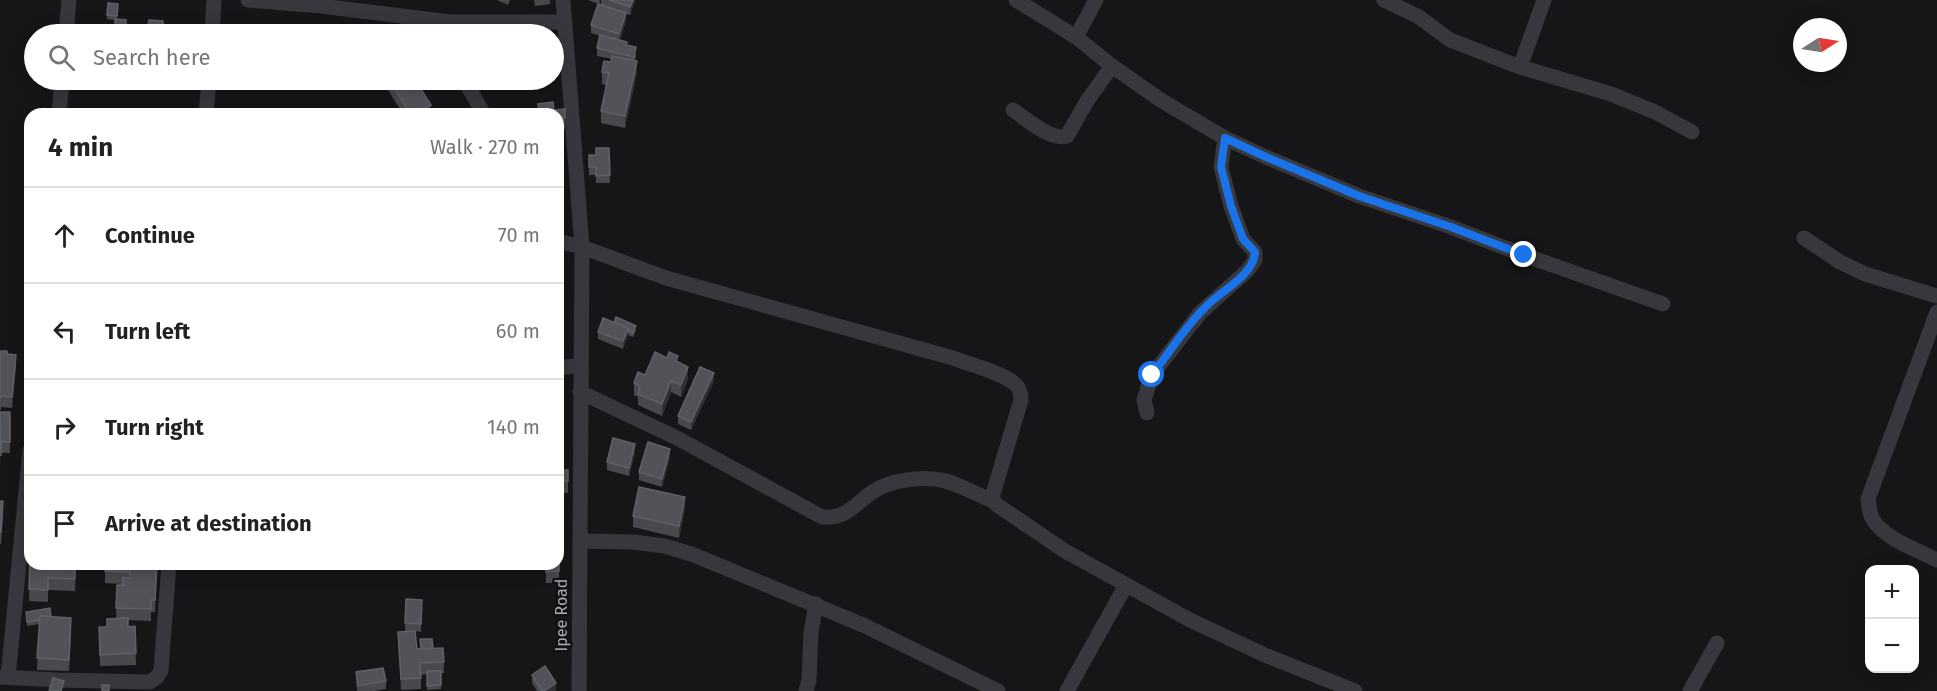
<!DOCTYPE html>
<html lang="en">
<head>
<meta charset="utf-8">
<style>
  :root { --surface:#fff; --page:#f6f6f6; --text:#222; --muted:#767676; --line:#e0e0e0 }
  body { margin:0; font-family:"Fira Sans",sans-serif; background:var(--page); color:var(--text) }
  .controls { position:absolute; right:18px; bottom:18px; display:grid; overflow:hidden; border-radius:12px; box-shadow:0 3px 15px #0003 }
  .controls button { width:54px; height:54px; display:grid; place-items:center; padding:0; border:0; border-bottom:2px solid var(--line); background:var(--surface); color:var(--text); font:30px sans-serif }
  .compass { position:absolute; left:1793px; top:18px; width:54px; height:54px; border-radius:50%; background:var(--surface); box-shadow:0 3px 15px #0003; rotate:78deg }
  .stop { position:absolute; width:18px; height:18px; margin:-14px; border:4px solid #1a73e8; border-radius:50%; background:#fff }
  .stop.end { background:#1a73e8; border-color:#fff; box-shadow:0 2px 6px #0008 }
  .list { margin:0; padding:0; list-style:none }
  h2 { display:flex; justify-content:space-between; align-items:center; height:78px; margin:0; padding:0 24px; font-size:26px }
  h2 small { font-size:20px; font-weight:400; color:var(--muted) }
  .list li { display:grid; grid-template-columns:39px 1fr auto; gap:18px; align-items:center; box-sizing:border-box; height:96px; padding:0 24px; border-top:2px solid var(--line) }
  .list b { display:block; font-size:22px; white-space:nowrap }
  .list em { font-size:20px; font-style:normal; color:var(--muted) }
  .icon { flex:none; width:33px; height:33px; fill:none; stroke:currentColor; stroke-width:2; stroke-linecap:round; stroke-linejoin:round }
  .map { position:relative; flex:none; width:1937px; height:691px; overflow:hidden }
  .search { position:absolute; background:var(--surface); box-shadow:0 3px 15px #0003; left:24px; top:24px; width:540px; height:66px; display:flex; align-items:center; gap:15px; box-sizing:border-box; padding:0 21px; border-radius:33px; color:var(--muted); font-size:22px }
  .panel { position:absolute; background:var(--surface); box-shadow:0 3px 15px #0003; left:24px; top:108px; width:540px; height:462px; border-radius:18px }
  .map>svg:first-child { display:block }
  .lines { fill:none; stroke-linecap:round; stroke-linejoin:round }
  .street { stroke:#37383d; stroke-width:15 }
  .wall { fill:#47494d }
  .shaded-wall { fill:#2f3033 }
  .building { fill:#525359; stroke:#5f6168; stroke-width:1.5 }
  .route { stroke:#1a73e8; stroke-width:8 }
  .labels { text-anchor:middle; dominant-baseline:central; stroke-width:5; stroke-linejoin:round; paint-order:stroke }
  .street-label { font-size:16px; fill:#a8adb8; stroke:#111113 }
</style>
</head>
<body>
<div class="map">
<svg width="1937" height="691" viewBox="0 0 1937 691">
  <rect width="100%" height="100%" fill="#161618"/>
  <g class="lines">
    <!-- street -->
    <g class="street">
      <polyline points="248,0 321,6 450,22 565,22"/>
      <polyline points="563,0 582,247 579,691"/>
      <polyline points="1016,0 1076,37 1112,66 1162,101 1225,138 1266,157 1359,196 1451,227 1524,255 1663,304"/>
      <polyline points="1384,0 1419,17 1450,40 1520,67 1611,94 1655,112 1692,132"/>
      <polyline points="66,34 69,0"/>
      <polyline points="212,34 214,0"/>
      <polyline points="1076,37 1096,0"/>
      <polyline points="1520,67 1544,0"/>
      <polyline points="464,80 484,114"/>
      <path d="M1013,110C1027,119 1050,141 1067,136L1087,101L1112,66"/>
      <polyline points="59,114 62,80"/>
      <polyline points="206,114 209,80"/>
      <polyline points="1804,238 1840,262 1865,274 1937,296"/>
      <path d="M558,241L582,247L666,278L953,358C968,364 1006,373 1017,386C1020,390 1021,395 1021,400L993,494V501L997,505L1065,551L1190,620L1267,656L1355,691"/>
      <path d="M1937,312L1868,499C1869,504 1869,512 1872,518C1881,537 1919,551 1937,560"/>
      <polyline points="558,368 581,365"/>
      <path d="M580,392L677,438L822,517C848,519 854,504 874,491C891,480 921,476 941,480C958,483 977,495 993,501"/>
      <polyline points="1147,413 1144,400 1152,375 1200,313 1247,271 1255,260 1255,252 1243,239 1231,206 1221,167 1225,138"/>
      <polyline points="580,541 633,542 665,546 694,555 863,625 998,691"/>
      <polyline points="0,677 57,680 150,682 157,677 161,670 169,564"/>
      <polyline points="8,677 30,450"/>
      <polyline points="806,691 809,680 811,632 816,604"/>
      <polyline points="1067,691 1126,585"/>
      <polyline points="1690,691 1717,643"/>
    </g>
  </g>
  <!-- wall -->
  <g class="wall">
    <polygon points="497,0 510,0 508,5"/>
    <polygon points="534,0 550,0 550,4 535,6"/>
    <polygon points="588,0 600,0 599,4"/>
    <polygon points="601,0 635,0 630,15 626,14 626,21 620,40 627,45 636,55 635,61 637,73 625,128 601,123 601,111 606,85 602,84 602,72 611,62 612,59 597,56 597,48 600,36 591,33 591,25 601,5"/>
    <polygon points="108,3 118,4 117,19 135,34 115,26 115,20 107,19"/>
    <rect x="103" y="80" width="29" height="5"/>
    <polygon points="382,80 433,80 420,88 431,114 403,114"/>
    <polygon points="520,80 536,80 536,87 520,86"/>
    <polygon points="538,104 554,110 565,118 565,129 558,130 558,114 538,114"/>
    <polygon points="609,148 610,183 596,183 596,175 589,175 589,155 596,155"/>
    <polygon points="558,153 560,173 560,184 558,184"/>
    <polygon points="636,330 633,337 628,335 623,349 598,339 598,332"/>
    <polygon points="0,351 7,354 16,366 12,408 1,407 1,410 0,410"/>
    <polygon points="678,362 688,379 681,397 671,392 662,416 638,405 638,397 634,395 634,383 645,375"/>
    <polygon points="714,381 691,430 678,424 678,416"/>
    <polygon points="0,412 10,412 10,453 1,453 1,468"/>
    <polygon points="558,431 561,470 568,470 568,493 559,493 559,583 546,583 546,564"/>
    <polygon points="635,452 629,476 607,470 607,462"/>
    <polygon points="670,457 662,487 639,480 639,472"/>
    <polygon points="0,501 3,513 1,544 0,544"/>
    <polygon points="685,509 679,538 633,527 633,516"/>
    <polygon points="30,546 76,564 75,591 48,590 48,602 29,601"/>
    <polygon points="105,564 157,564 155,612 151,612 151,621 128,620 128,627 135,626 136,665 100,666 99,627 107,627 116,619 117,585 123,585 123,584 105,583"/>
    <polygon points="406,599 422,600 421,632 415,631 417,649 443,648 444,673 441,673 441,689 427,690 427,674 421,675 421,689 401,690 398,632 414,631 405,631"/>
    <polygon points="26,612 51,617 71,630 69,671 37,670 39,624 27,626"/>
    <polygon points="356,672 386,681 386,689 375,691 357,691 356,680"/>
    <polygon points="532,675 556,691 537,691 532,683"/>
  </g>
  <!-- shaded-wall -->
  <g class="shaded-wall">
    <polygon points="633,0 635,0 630,15 630,7"/>
    <polygon points="626,13 626,21 619,42 619,34"/>
    <polygon points="637,61 637,73 625,128 625,116"/>
    <polygon points="415,80 433,80 415,91"/>
    <polygon points="431,105 431,114 416,114"/>
    <polygon points="628,328 628,336 623,349 623,341"/>
    <polygon points="16,355 16,366 12,408 12,397"/>
    <polygon points="688,367 688,379 681,397 681,385"/>
    <polygon points="714,373 714,381 691,430 691,422"/>
    <polygon points="671,381 671,392 662,416 662,404"/>
    <polygon points="635,444 635,452 629,476 629,468"/>
    <polygon points="670,449 670,457 662,487 662,479"/>
    <polygon points="685,497 685,509 679,538 679,526"/>
    <polygon points="556,683 556,691 544,691"/>
  </g>
  <!-- building -->
  <g class="building">
    <polygon points="609,0 633,0 630,7"/>
    <polygon points="108,3 118,4 117,16 107,15"/>
    <polygon points="598,4 626,13 619,34 591,25"/>
    <polygon points="115,19 126,20 126,27 135,28 134,34 104,34 105,25 115,26"/>
    <polygon points="149,20 163,21 163,27 169,27 168,34 139,34 140,25 148,25"/>
    <polygon points="174,27 205,31 205,34 173,34"/>
    <polygon points="600,35 627,42 626,45 636,47 634,57 597,48"/>
    <polygon points="612,56 637,61 625,116 601,111 609,73 602,72 604,61 611,62"/>
    <polygon points="390,80 415,80 431,105 416,114 410,114"/>
    <polygon points="553,102 554,110 565,109 565,118 558,118 558,114 539,114 538,104"/>
    <polygon points="596,148 609,148 610,175 596,176 596,167 589,167 589,155 596,155"/>
    <polygon points="558,154 560,173 558,173"/>
    <polygon points="616,317 636,326 633,333 628,331 628,328 614,323"/>
    <polygon points="603,318 628,328 623,341 598,332"/>
    <polygon points="0,351 7,351 7,354 16,355 12,397 1,396 1,398 0,398"/>
    <polygon points="655,352 667,358 669,352 678,356 676,361 688,367 681,385 671,381 662,404 638,394 640,386 634,383 638,372 645,375"/>
    <polygon points="700,367 714,373 691,422 678,416"/>
    <polygon points="0,412 10,412 10,442 1,442 1,456"/>
    <polygon points="558,431 561,431 561,470 568,470 568,481 559,481 559,571 546,572 546,564 558,564"/>
    <polygon points="613,438 635,444 629,468 607,462"/>
    <polygon points="648,442 670,449 662,479 639,472"/>
    <polygon points="639,487 685,497 679,526 633,516"/>
    <polygon points="0,501 3,501 1,532 0,532"/>
    <polygon points="30,546 30,564 75,564 75,579 48,578 48,590 29,589"/>
    <polygon points="105,564 157,564 155,600 151,600 151,609 116,608 117,585 123,585 123,577 130,578 130,572 105,571"/>
    <polygon points="406,599 422,600 421,624 405,623"/>
    <polygon points="50,608 51,617 40,616 39,620 27,622 26,612"/>
    <polygon points="40,616 71,618 69,660 37,658"/>
    <polygon points="128,618 128,627 135,626 136,653 100,655 99,627 107,627 107,619"/>
    <polygon points="415,631 417,649 443,648 444,662 420,663 421,678 401,679 398,632"/>
    <polygon points="420,639 432,639 433,648 421,649"/>
    <polygon points="545,666 556,683 544,691 542,691 532,675"/>
    <polygon points="383,668 386,681 358,686 356,672"/>
    <polygon points="427,671 441,671 441,685 427,686"/>
    <polygon points="53,678 64,681 61,691 49,691"/>
    <rect x="102" y="685" width="7" height="6"/>
  </g>
  <g class="lines">
    <!-- route -->
    <path class="route" d="M1152,375C1171,350 1189,321 1213,300C1228,287 1254,273 1255,252L1243,239L1231,206L1221,167L1225,138L1266,157L1359,196L1451,227L1524,255"/>
  </g>
  <g class="labels">
    <!-- street labels -->
    <g class="street-label">
      <text transform="translate(561 615) rotate(-90)">Ipee Road</text>
    </g>
  </g>
</svg>
<div class="controls">
<button>+</button>
<button>−</button>
</div>
<svg class="compass" viewBox="-18 -18 36 36"><path d="M0-13l5 13h-10z" fill="#e53935"/><path d="M0 13l5-13h-10z" fill="#767676"/></svg>
<div class="stop" style="left:1152px;top:375px"></div>
<div class="stop end" style="left:1524px;top:255px"></div>
<div class="search"><svg class="icon" aria-label="search" viewBox="0 0 24 24"><circle cx="10" cy="10" r="6"/><path d="M15 15l6 6"/></svg>Search here</div>
<section class="panel">
<h2>4 min<small>Walk · 270 m</small></h2>
<ul class="list">
<li><svg class="icon" aria-label="ahead" viewBox="0 0 24 24"><path d="M12 20V5M6 11l6-6 6 6"/></svg><div><b>Continue</b></div><em>70 m</em></li>
<li><svg class="icon" aria-label="left" viewBox="0 0 24 24"><path d="M17 20v-9H6M10 6l-5 5 5 5"/></svg><div><b>Turn left</b></div><em>60 m</em></li>
<li><svg class="icon" aria-label="right" viewBox="0 0 24 24"><path d="M7 20v-9h11M14 6l5 5-5 5"/></svg><div><b>Turn right</b></div><em>140 m</em></li>
<li><svg class="icon" aria-label="arrive" viewBox="0 0 24 24"><path d="M6 21V4h12l-3 4 3 4H6"/></svg><div><b>Arrive at destination</b></div></li>
</ul>
</section>
</div>
</body>
</html>
